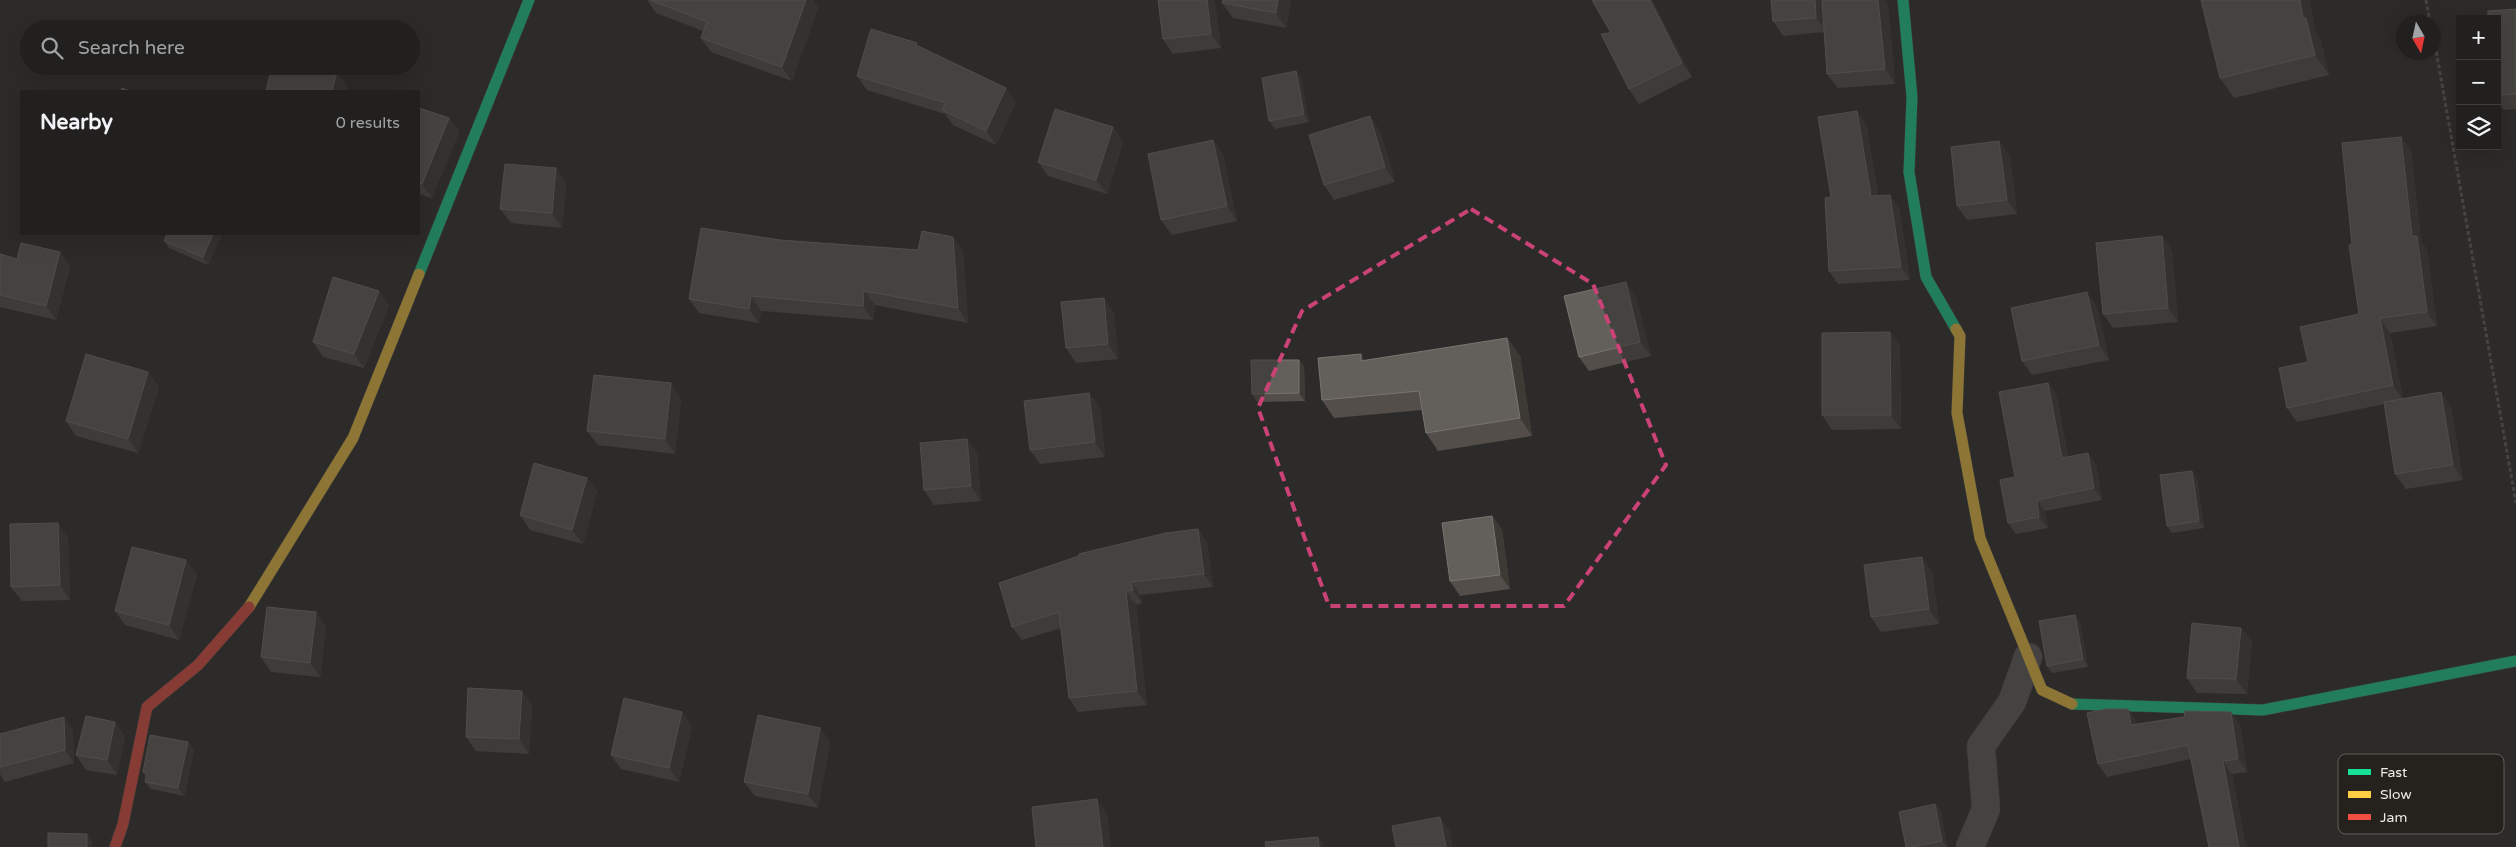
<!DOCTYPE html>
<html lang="en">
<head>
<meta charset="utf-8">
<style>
  :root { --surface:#22201f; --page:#2e2d2c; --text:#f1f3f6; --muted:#a2a3a4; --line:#3f3e3d }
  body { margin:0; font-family:"Varela Round",sans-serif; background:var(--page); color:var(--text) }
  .controls { position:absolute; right:15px; top:15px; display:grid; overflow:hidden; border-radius:0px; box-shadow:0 5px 20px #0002 }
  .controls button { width:45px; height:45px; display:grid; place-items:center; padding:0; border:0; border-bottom:1px solid var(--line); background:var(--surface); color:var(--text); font:25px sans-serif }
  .compass { position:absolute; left:2396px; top:15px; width:45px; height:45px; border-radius:50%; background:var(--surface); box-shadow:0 5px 20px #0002; rotate:171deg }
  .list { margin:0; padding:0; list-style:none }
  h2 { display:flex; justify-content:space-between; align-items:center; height:65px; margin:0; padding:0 20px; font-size:21px }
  h2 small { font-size:16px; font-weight:400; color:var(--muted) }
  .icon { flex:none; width:28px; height:28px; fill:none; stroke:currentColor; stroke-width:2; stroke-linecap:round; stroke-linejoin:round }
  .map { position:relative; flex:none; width:2516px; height:847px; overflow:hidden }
  .search { position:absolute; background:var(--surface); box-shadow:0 5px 20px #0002; left:20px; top:20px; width:400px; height:55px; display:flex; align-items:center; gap:12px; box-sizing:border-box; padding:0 18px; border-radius:28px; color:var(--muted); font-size:19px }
  .panel { position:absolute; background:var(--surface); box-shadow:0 5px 20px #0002; left:20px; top:90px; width:400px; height:145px; border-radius:0px }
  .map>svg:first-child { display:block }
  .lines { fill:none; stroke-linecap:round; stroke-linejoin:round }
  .street-casing { stroke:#494745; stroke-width:29 }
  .fast-casing { stroke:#494745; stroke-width:12 }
  .slow-casing { stroke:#494745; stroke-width:12 }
  .jam-casing { stroke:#494745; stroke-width:12 }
  .path { stroke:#636261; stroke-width:3; stroke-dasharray:4 2.5; stroke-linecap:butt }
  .street { stroke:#62605f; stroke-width:28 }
  .fast { stroke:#16e098; stroke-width:11 }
  .slow { stroke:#ffcf43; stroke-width:11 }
  .jam { stroke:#f24e42; stroke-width:11 }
  .wall { fill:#534e49 }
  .shaded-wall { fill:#3d3935 }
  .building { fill:#635f5a; stroke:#797470 }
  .marked { fill:none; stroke:#cb4277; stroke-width:4; stroke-dasharray:10 6; stroke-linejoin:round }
  .key { fill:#25211d; stroke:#615d5a; stroke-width:1 }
  .key-label { font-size:14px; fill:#eeeae8 }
</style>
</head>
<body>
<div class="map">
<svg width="2516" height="847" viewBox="0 0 2516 847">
  <rect width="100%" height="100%" fill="#2d2b29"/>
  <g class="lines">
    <defs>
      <polyline id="street" points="1970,847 1986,809 1981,746 2012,702 2028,657"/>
      <g id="fast">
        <polyline points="1903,0 1912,97 1909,172 1926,277 1956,329"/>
        <polyline points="419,274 529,0"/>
        <polyline points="2072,704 2263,710 2516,661"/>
      </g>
      <g id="slow">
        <polyline points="1956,329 1960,336 1957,413 1980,538 2042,690 2072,704"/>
        <polyline points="249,607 353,438 419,274"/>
      </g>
      <polyline id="jam" points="115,847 123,824 147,707 198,665 249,607"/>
    </defs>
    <!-- street casing -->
    <use href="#street" class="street-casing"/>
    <!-- fast casing -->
    <use href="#fast" class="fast-casing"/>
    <!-- slow casing -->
    <use href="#slow" class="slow-casing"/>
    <!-- jam casing -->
    <use href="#jam" class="jam-casing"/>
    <!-- path -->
    <g class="path">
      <polyline points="2426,0 2430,22"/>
      <polyline points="2434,39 2516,503"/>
    </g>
    <!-- street -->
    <use href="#street" class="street"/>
    <!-- fast -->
    <use href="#fast" class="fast"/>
    <!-- slow -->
    <use href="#slow" class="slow"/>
    <!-- jam -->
    <use href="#jam" class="jam"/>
  </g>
  <!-- wall -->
  <g class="wall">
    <polygon points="647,0 813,0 818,8 792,81 711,52 701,38 703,31 656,13"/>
    <polygon points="1158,0 1213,0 1215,3 1221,48 1173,54 1163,39"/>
    <polygon points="1291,0 1286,28 1233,18 1222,3"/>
    <polygon points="1592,0 1652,0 1692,77 1639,104 1629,89 1611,33"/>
    <polygon points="1771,0 1884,0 1888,6 1895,84 1838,88 1827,74 1824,32 1783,36 1773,21"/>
    <polygon points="2516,9 2516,109 2504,110 2497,101 2497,19"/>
    <polygon points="2320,38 2329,75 2234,98 2220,78"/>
    <polygon points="920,47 1016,102 996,145 953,125 945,114 867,90 857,76"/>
    <polygon points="1296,71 1301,79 1309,122 1275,129 1269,121"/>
    <polygon points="419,108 449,118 459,132 432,198 419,194"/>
    <polygon points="1866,124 1878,195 1899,208 1910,280 1838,284 1829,271 1831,197"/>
    <polygon points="1113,127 1123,142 1107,194 1048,176 1038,162"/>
    <polygon points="1380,131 1395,182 1334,200 1324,185"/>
    <polygon points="2401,137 2411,151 2421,241 2427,250 2437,326 2390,333 2403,399 2451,407 2463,480 2406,489 2395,474 2384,404 2297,422 2287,408 2308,362 2359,314 2352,245"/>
    <polygon points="1213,140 1223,155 1237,221 1172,235 1161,220"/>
    <polygon points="2010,156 2017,214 1967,220 1957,206"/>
    <polygon points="556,168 566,183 562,228 511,223 500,209"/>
    <polygon points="222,234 208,265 169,248 164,241"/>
    <polygon points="2162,236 2172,251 2178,322 2113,328 2103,314"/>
    <polygon points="953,237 963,251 968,323 875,305 873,320 761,311 759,323 699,313 689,299 780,240 918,250"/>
    <polygon points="60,252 70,267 56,320 0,307 0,254 17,259"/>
    <polygon points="379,291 389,306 364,368 323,357 313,342"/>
    <polygon points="1636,297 1651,356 1589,371 1579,357"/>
    <polygon points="1104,298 1114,313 1118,359 1076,363 1066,348"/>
    <polygon points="2097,307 2109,360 2032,375 2022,361"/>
    <polygon points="1890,332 1900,347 1901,429 1832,430 1822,415"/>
    <polygon points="1507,338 1520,356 1532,436 1438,451 1426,433 1422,410 1334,418 1322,400 1365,360"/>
    <polygon points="1299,360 1304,367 1305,401 1257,402 1252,394"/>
    <polygon points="148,372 159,387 138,453 76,436 66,421"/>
    <polygon points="2048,383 2056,394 2068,457 2088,453 2096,465 2102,500 2045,511 2048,528 2016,534 2008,523 2015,477"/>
    <polygon points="1089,393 1100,408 1105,457 1040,464 1030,450"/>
    <polygon points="681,398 675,454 598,445 587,431"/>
    <polygon points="967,439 977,453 981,501 934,505 924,490"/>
    <polygon points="587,478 597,492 583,544 530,530 520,515"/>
    <polygon points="2197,479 2204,528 2172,533 2167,526"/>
    <polygon points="1492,516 1502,530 1510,589 1460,596 1450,581"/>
    <polygon points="58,523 68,538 70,600 22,601 11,587"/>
    <polygon points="1198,529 1207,543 1213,587 1140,595 1142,603 1136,605 1147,705 1078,712 1069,698 1061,628 1022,640 1012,627"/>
    <polygon points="186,560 197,575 179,640 125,625 115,611"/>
    <polygon points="1932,571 1939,624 1881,632 1871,617"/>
    <polygon points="2075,615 2080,623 2088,667 2052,673 2047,666"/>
    <polygon points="326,627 320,677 271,672 261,657"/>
    <polygon points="2241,628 2252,642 2247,694 2197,693 2187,678"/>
    <polygon points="532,705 529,754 476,751 466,737"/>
    <polygon points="2128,709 2137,724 2231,712 2240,725 2247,772 2232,774 2246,847 2209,847 2191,759 2107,777 2098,764"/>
    <polygon points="682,712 692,727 679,782 621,769 611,755"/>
    <polygon points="115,722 125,736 117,775 86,770 76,755"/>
    <polygon points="820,728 830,742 818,808 755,796 744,782"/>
    <polygon points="73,730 74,763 5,782 0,774 0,734"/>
    <polygon points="188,742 194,750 184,796 151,789 145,782 146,777 143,772"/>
    <polygon points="1935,804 1941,812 1947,847 1906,847"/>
  </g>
  <!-- shaded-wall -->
  <g class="shaded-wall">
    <polygon points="806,0 813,0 818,8 792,81 782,67"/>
    <polygon points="1207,0 1213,0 1215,3 1221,48 1211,34"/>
    <polygon points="1278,0 1291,0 1286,28 1276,13"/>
    <polygon points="1650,0 1652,0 1692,77 1682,63"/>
    <polygon points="1815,0 1824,0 1827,32 1816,18"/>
    <polygon points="1878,0 1884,0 1888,6 1895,84 1885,69"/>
    <polygon points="2300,0 2310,0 2316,33 2320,38 2329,75 2315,55 2303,18"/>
    <polygon points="1296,71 1301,79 1309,122 1304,114"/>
    <polygon points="337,72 347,86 346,91 332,91"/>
    <polygon points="1006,88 1016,102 996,145 986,131"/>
    <polygon points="1857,111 1866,124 1880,209 1871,196"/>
    <polygon points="1370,116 1380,131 1395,182 1385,167"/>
    <polygon points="449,118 459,132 432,198 422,184"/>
    <polygon points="1113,127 1123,142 1107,194 1096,180"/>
    <polygon points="2401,137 2411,151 2421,241 2427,250 2437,326 2427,312 2412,236"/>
    <polygon points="1213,140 1223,155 1237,221 1227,206"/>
    <polygon points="1999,141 2010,156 2017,214 2007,200"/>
    <polygon points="556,168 566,183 562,228 552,213"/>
    <polygon points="1890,195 1899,208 1910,280 1901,267"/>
    <polygon points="213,234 222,234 208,265 203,257"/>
    <polygon points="2162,236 2172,251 2178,322 2168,308"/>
    <polygon points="953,237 963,251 968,323 958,308"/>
    <polygon points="60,252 70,267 56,320 46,306"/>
    <polygon points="1626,282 1636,297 1651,356 1640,342"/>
    <polygon points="379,291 389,306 364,368 354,354"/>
    <polygon points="864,291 875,305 873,320 863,306"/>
    <polygon points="2087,292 2097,307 2109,360 2099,345"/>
    <polygon points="751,296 761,311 759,323 749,309"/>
    <polygon points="1104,298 1114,313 1118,359 1108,344"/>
    <polygon points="2380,318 2390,333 2403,400 2393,385"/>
    <polygon points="1890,332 1900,347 1901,429 1891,415"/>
    <polygon points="1507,338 1520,356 1532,436 1520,418"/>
    <polygon points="1361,354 1373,372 1361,361"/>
    <polygon points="1299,360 1304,367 1305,401 1299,393"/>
    <polygon points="148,372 159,387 138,453 128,439"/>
    <polygon points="671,383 681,398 675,454 665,439"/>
    <polygon points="2048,383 2056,394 2070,470 2062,458"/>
    <polygon points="2441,392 2451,407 2463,480 2453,465"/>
    <polygon points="1089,393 1100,408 1105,457 1095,442"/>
    <polygon points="967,439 977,453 981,501 971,486"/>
    <polygon points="2088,453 2096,465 2102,500 2094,488"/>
    <polygon points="2192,471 2197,479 2204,528 2199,521"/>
    <polygon points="587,478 597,492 583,544 572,530"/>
    <polygon points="2037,500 2045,511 2048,528 2039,517"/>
    <polygon points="1492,516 1502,530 1510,589 1500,575"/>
    <polygon points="58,523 68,538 70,600 60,585"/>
    <polygon points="1198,529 1207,543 1213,587 1204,574"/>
    <polygon points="1922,557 1932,571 1939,624 1929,609"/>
    <polygon points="186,560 197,575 179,640 169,625"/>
    <polygon points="1131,582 1140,595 1142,603 1133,590"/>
    <polygon points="1126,591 1136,605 1147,705 1137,691"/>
    <polygon points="316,612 326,627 320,677 310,663"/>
    <polygon points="2075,615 2080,623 2088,667 2083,659"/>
    <polygon points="2241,628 2252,642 2247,694 2236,679"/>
    <polygon points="522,691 532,705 529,754 519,739"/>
    <polygon points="2128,709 2137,722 2140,738 2131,725"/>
    <polygon points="682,712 692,727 679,782 669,768"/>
    <polygon points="2231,712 2240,725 2247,772 2238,759"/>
    <polygon points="64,717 73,730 74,763 65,750"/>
    <polygon points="115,722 125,736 117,775 107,760"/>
    <polygon points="820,728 830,742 818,808 808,794"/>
    <polygon points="188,742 194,750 184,796 178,788"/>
    <polygon points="2223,761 2232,774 2246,847 2239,847"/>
    <polygon points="1097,799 1107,814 1111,847 1103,847"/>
    <polygon points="1935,804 1941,812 1947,847 1942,841"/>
    <polygon points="1440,817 1450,831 1453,847 1446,847"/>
    <polygon points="87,834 92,842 92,847 87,847"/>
    <polygon points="1318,837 1325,847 1319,847"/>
  </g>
  <!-- building -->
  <g class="building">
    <polygon points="650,0 806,0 782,67 701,38 707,22"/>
    <polygon points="1158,0 1207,0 1211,34 1163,39"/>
    <polygon points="1223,0 1278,0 1276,13 1222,3"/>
    <polygon points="1592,0 1650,0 1682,63 1629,89 1601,34 1611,33"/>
    <polygon points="1771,0 1815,0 1816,18 1773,21"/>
    <polygon points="1822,0 1878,0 1885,69 1827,74"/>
    <polygon points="2201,0 2300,0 2303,18 2306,18 2315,55 2220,78"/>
    <polygon points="2516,9 2516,94 2497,95 2497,19 2488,19 2488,11"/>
    <polygon points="871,29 917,43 916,45 1006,88 986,131 942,110 946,103 857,76"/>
    <polygon points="272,66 315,66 337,72 332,91 266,91"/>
    <polygon points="1296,71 1304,114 1269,121 1262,78"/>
    <polygon points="122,88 130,91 121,91"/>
    <polygon points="419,108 449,118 422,184 419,183"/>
    <polygon points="1055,109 1113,127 1096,180 1038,162"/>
    <polygon points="1857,111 1871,196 1890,195 1901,267 1829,271 1825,198 1831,197 1818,117"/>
    <polygon points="1370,116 1385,167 1324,185 1309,135"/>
    <polygon points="2401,137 2412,236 2417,236 2427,312 2380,318 2393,385 2287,408 2279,368 2308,362 2300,327 2359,314 2349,245 2352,245 2342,143"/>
    <polygon points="1213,140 1227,206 1161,220 1148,154"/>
    <polygon points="1999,141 2007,200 1957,206 1951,147"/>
    <polygon points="505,164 556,168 552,213 500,209"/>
    <polygon points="701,228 780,240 918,250 922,231 953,237 958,308 864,291 863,306 751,296 749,309 689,299"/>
    <polygon points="167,234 213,234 203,257 164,241"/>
    <polygon points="2162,236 2168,308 2103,314 2096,243"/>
    <polygon points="21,243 60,252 46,306 0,295 0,254 17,259"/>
    <polygon points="333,277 379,291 354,354 313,342"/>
    <polygon points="1626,282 1640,342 1579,357 1564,296"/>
    <polygon points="2087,292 2099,345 2022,361 2011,308"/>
    <polygon points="1104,298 1108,344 1066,348 1061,302"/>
    <polygon points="1890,332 1891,415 1822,415 1822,333"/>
    <polygon points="1507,338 1520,418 1426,433 1419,391 1322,400 1318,358 1361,354 1361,361"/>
    <polygon points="86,354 148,372 128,439 66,421"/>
    <polygon points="1251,360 1299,360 1299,393 1252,394"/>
    <polygon points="594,375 671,383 665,439 587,431"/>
    <polygon points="2048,383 2062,458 2088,453 2094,488 2037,500 2039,517 2008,523 2000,480 2015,477 1999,392"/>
    <polygon points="2441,392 2453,465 2395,474 2384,402"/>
    <polygon points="1089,393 1095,442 1030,450 1024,401"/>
    <polygon points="967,439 971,486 924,490 920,443"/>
    <polygon points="534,463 587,478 572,530 520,515"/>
    <polygon points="2192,471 2199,521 2167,526 2160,475"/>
    <polygon points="1492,516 1500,575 1450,581 1442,523"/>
    <polygon points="58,523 60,585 11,587 10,524"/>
    <polygon points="1198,529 1204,574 1131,582 1133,590 1126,591 1137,691 1069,698 1059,612 1012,627 999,583 1079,556 1079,554 1166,533"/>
    <polygon points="132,547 186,560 169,625 115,611"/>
    <polygon points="1922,557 1929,609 1871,617 1864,565"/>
    <polygon points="267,607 316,612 310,663 261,657"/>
    <polygon points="2075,615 2083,659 2047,666 2039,621"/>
    <polygon points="2192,623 2241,628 2236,679 2187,678"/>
    <polygon points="468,688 522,691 519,739 466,737"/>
    <polygon points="624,698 682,712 669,768 611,755"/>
    <polygon points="2106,709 2128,709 2131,725 2184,717 2185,711 2231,712 2238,759 2223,761 2239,847 2209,847 2188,745 2098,764 2087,713"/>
    <polygon points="758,715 820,728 808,794 744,782"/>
    <polygon points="86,716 115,722 107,760 76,755"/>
    <polygon points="64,717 65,750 0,767 0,734"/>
    <polygon points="150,735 188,742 178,788 145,782 147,773 143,772"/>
    <polygon points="1097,799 1103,847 1036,847 1032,807"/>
    <polygon points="1935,804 1942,841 1911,847 1906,847 1899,812"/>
    <polygon points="1440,817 1446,847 1396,847 1392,826"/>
    <polygon points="48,833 87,834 87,847 48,847"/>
    <polygon points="1318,837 1319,847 1266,847 1265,842"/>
  </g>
  <!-- marked area -->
  <path d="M0 0H2516V847H0ZM1471,209L1593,284L1666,465L1564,606H1329L1258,408L1302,311Z" fill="#2d2b29" fill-opacity=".55" fill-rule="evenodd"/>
  <path class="marked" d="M1471,209L1593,284L1666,465L1564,606H1329L1258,408L1302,311Z"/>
  <!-- legend -->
  <rect x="2338" y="754" width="166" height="80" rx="8" class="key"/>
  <rect x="2348" y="769" width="23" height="6" fill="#16e098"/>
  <rect x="2348" y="791" width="23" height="7" fill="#ffcf43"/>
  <rect x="2348" y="814" width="23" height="6" fill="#f24e42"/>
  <g class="key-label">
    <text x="2380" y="777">Fast</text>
    <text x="2380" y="799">Slow</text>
    <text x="2380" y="822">Jam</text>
  </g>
</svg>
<div class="controls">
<button>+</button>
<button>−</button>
<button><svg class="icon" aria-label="layers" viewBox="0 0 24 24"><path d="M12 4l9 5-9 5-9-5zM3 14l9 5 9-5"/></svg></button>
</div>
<svg class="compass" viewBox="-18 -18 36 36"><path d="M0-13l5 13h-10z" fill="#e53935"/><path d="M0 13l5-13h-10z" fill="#a2a3a4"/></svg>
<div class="search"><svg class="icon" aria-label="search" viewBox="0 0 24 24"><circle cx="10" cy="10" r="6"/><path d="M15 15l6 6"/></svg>Search here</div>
<section class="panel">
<h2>Nearby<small>0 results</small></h2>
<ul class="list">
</ul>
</section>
</div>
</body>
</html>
